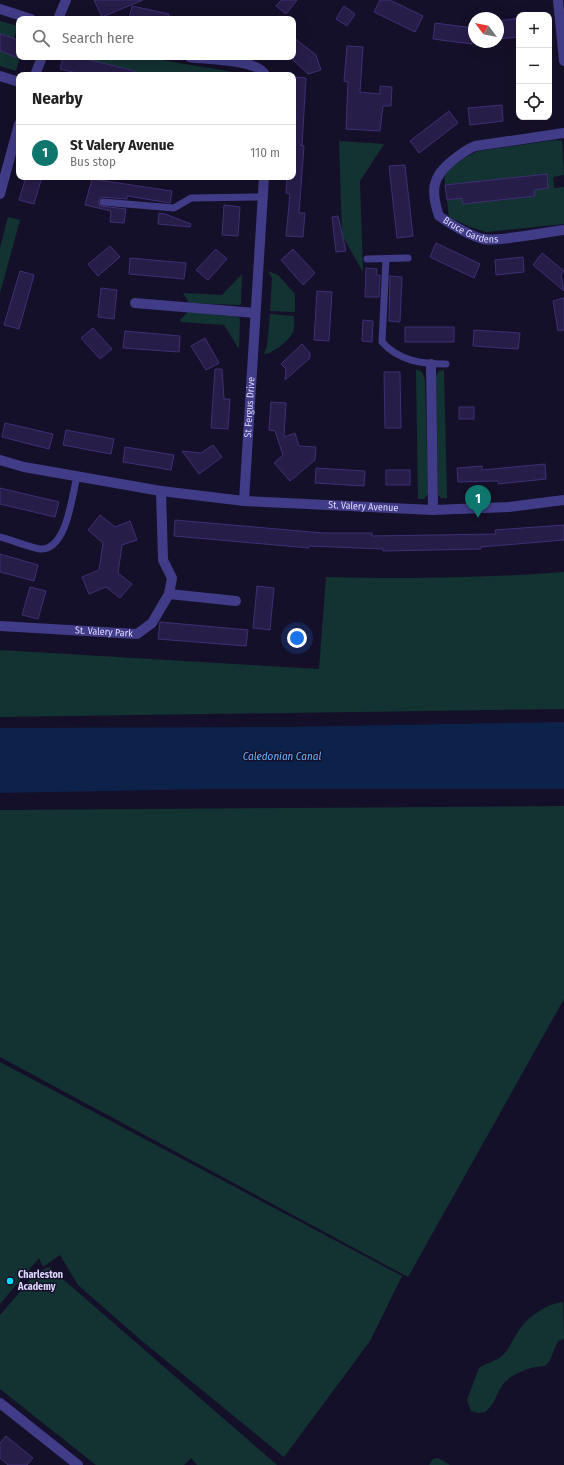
<!DOCTYPE html>
<html lang="en">
<head>
<meta charset="utf-8">
<style>
  :root { --surface:#fff; --page:#f6f6f6; --text:#222; --muted:#767676; --line:#e0e0e0; --accent:#0f766e }
  body { margin:0; font-family:"Fira Sans Condensed",sans-serif; background:var(--page); color:var(--text) }
  .controls { position:absolute; right:12px; top:12px; display:grid; overflow:hidden; border-radius:8px; box-shadow:0 4px 16px #0002 }
  .controls button { width:36px; height:36px; display:grid; place-items:center; padding:0; border:0; border-bottom:1px solid var(--line); background:var(--surface); color:var(--text); font:20px sans-serif }
  .compass { position:absolute; left:468px; top:12px; width:36px; height:36px; border-radius:50%; background:var(--surface); box-shadow:0 4px 16px #0002; rotate:302deg }
  .you { position:absolute; left:297px; top:638px; width:14px; height:14px; margin:-10px; border:3px solid #fff; border-radius:50%; background:#1a73e8; box-shadow:0 0 0 6px #1a73e833 }
  .badge { display:grid; place-items:center; width:26px; height:26px; border-radius:50%; background:var(--accent); color:#fff; font-size:13px; font-weight:700 }
  .pin { position:absolute; translate:-50% -33px; filter:drop-shadow(0 1px 2px #0008) }
  .pin::after { content:''; position:absolute; top:21px; width:14px; height:12px; background:inherit; clip-path:polygon(0 0,100% 0,50% 100%) }
  .list { margin:0; padding:0; list-style:none }
  h2 { display:flex; justify-content:space-between; align-items:center; height:52px; margin:0; padding:0 16px; font-size:17px }
  h2 small { font-size:13px; font-weight:400; color:var(--muted) }
  .list li { display:grid; grid-template-columns:26px 1fr auto; gap:12px; align-items:center; box-sizing:border-box; height:56px; padding:0 16px; border-top:1px solid var(--line) }
  .list b { display:block; font-size:15px; white-space:nowrap }
  .list p { margin:0; font-size:13px; white-space:nowrap; color:var(--muted) }
  .list em { font-size:13px; font-style:normal; color:var(--muted) }
  .icon { flex:none; width:22px; height:22px; fill:none; stroke:currentColor; stroke-width:2; stroke-linecap:round; stroke-linejoin:round }
  .map { position:relative; flex:none; width:564px; height:1465px; overflow:hidden }
  .search { position:absolute; background:var(--surface); box-shadow:0 4px 16px #0002; left:16px; top:16px; width:280px; height:44px; display:flex; align-items:center; gap:10px; box-sizing:border-box; padding:0 14px; border-radius:8px; color:var(--muted); font-size:15px }
  .panel { position:absolute; background:var(--surface); box-shadow:0 4px 16px #0002; left:16px; top:72px; width:280px; height:108px; border-radius:8px }
  .map>svg:first-child { display:block }
  .green { fill:#133332 }
  .water { fill:#0d224b }
  .building { fill:#271d49; stroke:#3f2f75 }
  .lines { fill:none; stroke-linecap:round; stroke-linejoin:round }
  .lane { stroke:#413c87; stroke-width:7 }
  .street { stroke:#413c87; stroke-width:10 }
  .poi-dot { fill:#06ddfd; stroke:#151029; stroke-width:1.5 }
  .labels { text-anchor:middle; dominant-baseline:central; stroke-width:3; stroke-linejoin:round; paint-order:stroke }
  .street-label { font-size:10px; fill:#ded8ff; stroke:#151029 }
  .poi-label { font-size:10px; font-weight:bold; fill:#ded8ff; stroke:#151029; text-anchor:start }
  .water-label { font-size:11px; font-style:italic; fill:#67b4fe; stroke:#151029 }
</style>
</head>
<body>
<div class="map">
<svg width="564" height="1465" viewBox="0 0 564 1465">
  <rect width="100%" height="100%" fill="#151029"/>
  <!-- green -->
  <g class="green">
    <polygon points="0,21 18,26 14,38 20,57 16,71 0,66"/>
    <polygon points="77,57 143,57 251,75 72,75"/>
    <polygon points="555,140 562,141 564,175 553,177 554,188 564,187 564,224 486,232 470,227 449,217 444,174 464,158 478,151"/>
    <polygon points="339,141 384,144 360,181 363,272 342,235"/>
    <polygon points="8,217 20,220 0,293 0,248"/>
    <polygon points="268,271 278,275 295,294 295,312 270,311 272,278"/>
    <polygon points="242,274 241,304 239,305 189,303 183,293 222,295"/>
    <polygon points="188,312 238,317 240,319 239,349 224,325 181,322 180,320"/>
    <path d="M270,314L294,316C294,321 295,327 293,332C290,340 272,354 264,354L267,346Z"/>
    <polygon points="416,369 422,372 425,380 428,494 424,499 418,499"/>
    <polygon points="444,370 447,498 441,498 438,495 436,376 439,371"/>
    <path d="M564,572V709L0,717V650L319,669L326,577C406,579 483,578 564,572Z"/>
    <polygon points="564,806 564,999 408,1277 0,1057 0,810"/>
    <polygon points="0,1062 402,1276 370,1341 284,1457 142,1341 78,1285 60,1255 43,1267 39,1258 0,1304"/>
    <polygon points="49,1267 277,1465 197,1465 191,1458 184,1465 96,1465 0,1389 0,1315 36,1273"/>
    <path d="M563,1302L564,1339L558,1341L549,1362L545,1366C532,1366 509,1374 502,1386C495,1396 496,1403 485,1412L478,1413L471,1411L467,1400L479,1368C486,1363 496,1362 503,1355C509,1349 513,1339 518,1332C527,1317 546,1304 563,1302Z"/>
    <polygon points="438,1458 450,1465 429,1465 433,1459"/>
  </g>
  <!-- water -->
  <polygon class="water" points="564,722 564,789 206,789 0,793 0,728 286,727"/>
  <!-- building -->
  <g class="building">
    <polygon points="94,0 143,0 102,17"/>
    <polygon points="281,0 297,0 286,14 276,6"/>
    <polygon points="380,0 390,0 423,16 415,32 374,12"/>
    <polygon points="132,6 169,14 168,19 129,19"/>
    <polygon points="344,6 355,14 347,26 336,19"/>
    <polygon points="519,18 519,37 498,39 498,21"/>
    <polygon points="435,23 474,28 472,44 433,39"/>
    <polygon points="0,34 19,40 19,58 0,51"/>
    <polygon points="293,37 316,55 321,70 308,74 293,60"/>
    <polygon points="347,46 363,47 360,92 380,94 380,86 392,87 391,106 383,106 380,131 346,129 348,82 344,81"/>
    <polygon points="63,57 78,57 135,71 134,75 85,75 60,69"/>
    <polygon points="293,77 306,78 302,145 300,145 304,146 299,213 305,213 303,237 286,236 290,194 286,193 287,177 293,177"/>
    <polygon points="502,105 503,121 470,125 468,108"/>
    <polygon points="449,111 458,123 419,153 410,141"/>
    <polygon points="405,165 413,236 397,238 389,166"/>
    <polygon points="547,174 548,188 534,190 535,196 463,204 462,198 447,200 445,185"/>
    <polygon points="26,177 42,177 34,204 19,200"/>
    <polygon points="92,179 172,191 170,203 127,196 127,199 101,197 98,201 100,206 126,209 124,223 110,222 111,211 85,205"/>
    <polygon points="224,205 240,207 238,236 222,235"/>
    <polygon points="159,213 165,214 191,224 190,227 158,224"/>
    <polygon points="338,216 346,251 336,252 332,217"/>
    <polygon points="436,243 480,264 474,278 430,257"/>
    <polygon points="110,246 120,257 98,276 88,264"/>
    <polygon points="216,249 227,259 208,280 196,270"/>
    <polygon points="293,249 315,273 303,285 281,260"/>
    <polygon points="542,253 564,271 561,275 564,291 533,265"/>
    <polygon points="523,257 524,272 496,275 495,260"/>
    <polygon points="130,258 186,263 184,279 129,274"/>
    <polygon points="366,268 377,269 376,275 380,275 379,297 365,297"/>
    <polygon points="20,271 34,275 19,329 4,325"/>
    <polygon points="390,276 402,277 400,322 389,321"/>
    <polygon points="101,288 117,290 114,319 98,317"/>
    <polygon points="317,291 332,292 329,341 314,340"/>
    <polygon points="564,298 564,330 558,331 553,301"/>
    <polygon points="363,320 373,321 372,342 362,341"/>
    <rect x="405" y="327" width="49" height="15"/>
    <polygon points="93,328 112,349 100,359 81,338"/>
    <polygon points="474,330 520,333 518,349 473,346"/>
    <polygon points="125,331 180,336 179,352 123,348"/>
    <polygon points="205,338 219,363 206,370 191,346"/>
    <polygon points="302,344 310,353 310,358 285,380 286,369 281,364"/>
    <polygon points="215,369 222,369 224,399 230,399 228,429 211,428"/>
    <polygon points="384,372 400,372 401,428 385,428"/>
    <polygon points="271,402 286,403 284,437 295,433 299,446 316,447 315,460 290,481 274,463 283,455 275,431 269,430"/>
    <rect x="459" y="407" width="15" height="12"/>
    <polygon points="5,423 53,434 49,449 2,437"/>
    <polygon points="66,430 114,439 111,454 63,445"/>
    <polygon points="213,445 222,457 199,474 182,451 201,453"/>
    <polygon points="125,447 174,455 171,470 123,462"/>
    <polygon points="545,464 546,479 498,484 498,481 458,482 457,468 482,466 482,470"/>
    <polygon points="316,468 365,471 364,486 315,483"/>
    <rect x="386" y="470" width="24" height="15"/>
    <polygon points="0,488 59,502 55,517 0,504"/>
    <polygon points="100,515 115,527 130,521 137,540 122,545 118,573 132,584 120,598 106,587 89,594 82,577 99,570 103,543 88,530"/>
    <polygon points="175,520 323,533 372,533 372,536 496,534 495,530 564,525 564,540 481,547 481,549 383,551 383,549 309,546 309,548 174,536"/>
    <polygon points="0,554 38,565 34,581 0,572"/>
    <polygon points="257,586 274,588 270,630 253,628"/>
    <polygon points="30,587 46,591 38,619 22,615"/>
    <polygon points="160,622 248,630 246,646 158,639"/>
    <polygon points="6,1436 33,1458 27,1465 8,1465 0,1458 0,1443"/>
  </g>
  <g class="lines">
    <!-- lane -->
    <g class="lane">
      <polyline points="103,202 174,208 191,198 262,197"/>
      <polyline points="367,259 408,258"/>
      <path d="M386,259L382,342C399,361 422,364 446,364"/>
      <path d="M0,537C9,539 34,549 41,549C67,549 72,496 77,476"/>
    </g>
    <!-- street -->
    <g class="street">
      <polyline points="558,0 564,61"/>
      <polyline points="0,9 31,19"/>
      <polyline points="58,19 66,0"/>
      <path d="M190,57C206,60 259,59 265,75"/>
      <polyline points="35,75 42,57"/>
      <polyline points="0,76 19,82"/>
      <path id="s1" d="M564,133L475,146C466,150 459,155 452,161C431,177 431,192 439,216C452,225 468,235 483,239C499,242 545,232 564,230"/>
      <polyline points="0,194 19,124"/>
      <polyline points="135,303 255,313"/>
      <polyline points="431,364 433,510"/>
      <path id="s2" d="M0,460L24,467L161,491L244,501L433,510L509,507L564,500"/>
      <path id="s3" d="M244,501L264,177"/>
      <polyline points="169,594 236,601"/>
      <path id="s4" d="M0,626L137,634L152,623L169,594L172,578L163,560L161,491"/>
      <polyline points="0,1403 78,1465"/>
    </g>
  </g>
  <!-- markers -->
  <circle class="poi-dot" cx="10" cy="1281" r="4"/>
  <g class="labels">
    <!-- street labels -->
    <g class="street-label">
      <text stroke="none"><textPath href="#s1" startOffset="215">Bruce Gardens</textPath></text>
      <text stroke="none"><textPath href="#s3" startOffset="94">St Fergus Drive</textPath></text>
      <text stroke="none"><textPath href="#s2" startOffset="367">St. Valery Avenue</textPath></text>
      <text stroke="none"><textPath href="#s4" startOffset="104">St. Valery Park</textPath></text>
    </g>
    <!-- poi labels -->
    <g class="poi-label">
      <text x="18" y="1275">Charleston<tspan x="18" dy="12">Academy</tspan></text>
    </g>
    <!-- water labels -->
    <g class="water-label">
      <text x="282" y="756">Caledonian Canal</text>
    </g>
  </g>
</svg>
<div class="controls">
<button>+</button>
<button>−</button>
<button><svg class="icon" aria-label="locate" viewBox="0 0 24 24"><circle cx="12" cy="12" r="6"/><path d="M12 2v4M12 18v4M2 12h4M18 12h4"/></svg></button>
</div>
<svg class="compass" viewBox="-18 -18 36 36"><path d="M0-13l5 13h-10z" fill="#e53935"/><path d="M0 13l5-13h-10z" fill="#767676"/></svg>
<div class="you"></div>
<div class="pin badge" style="left:478px;top:518px">1</div>
<div class="search"><svg class="icon" aria-label="search" viewBox="0 0 24 24"><circle cx="10" cy="10" r="6"/><path d="M15 15l6 6"/></svg>Search here</div>
<section class="panel">
<h2>Nearby<small></small></h2>
<ul class="list">
<li><span class="badge">1</span><div><b>St Valery Avenue</b><p>Bus stop</p></div><em>110 m</em></li>
</ul>
</section>
</div>
</body>
</html>
